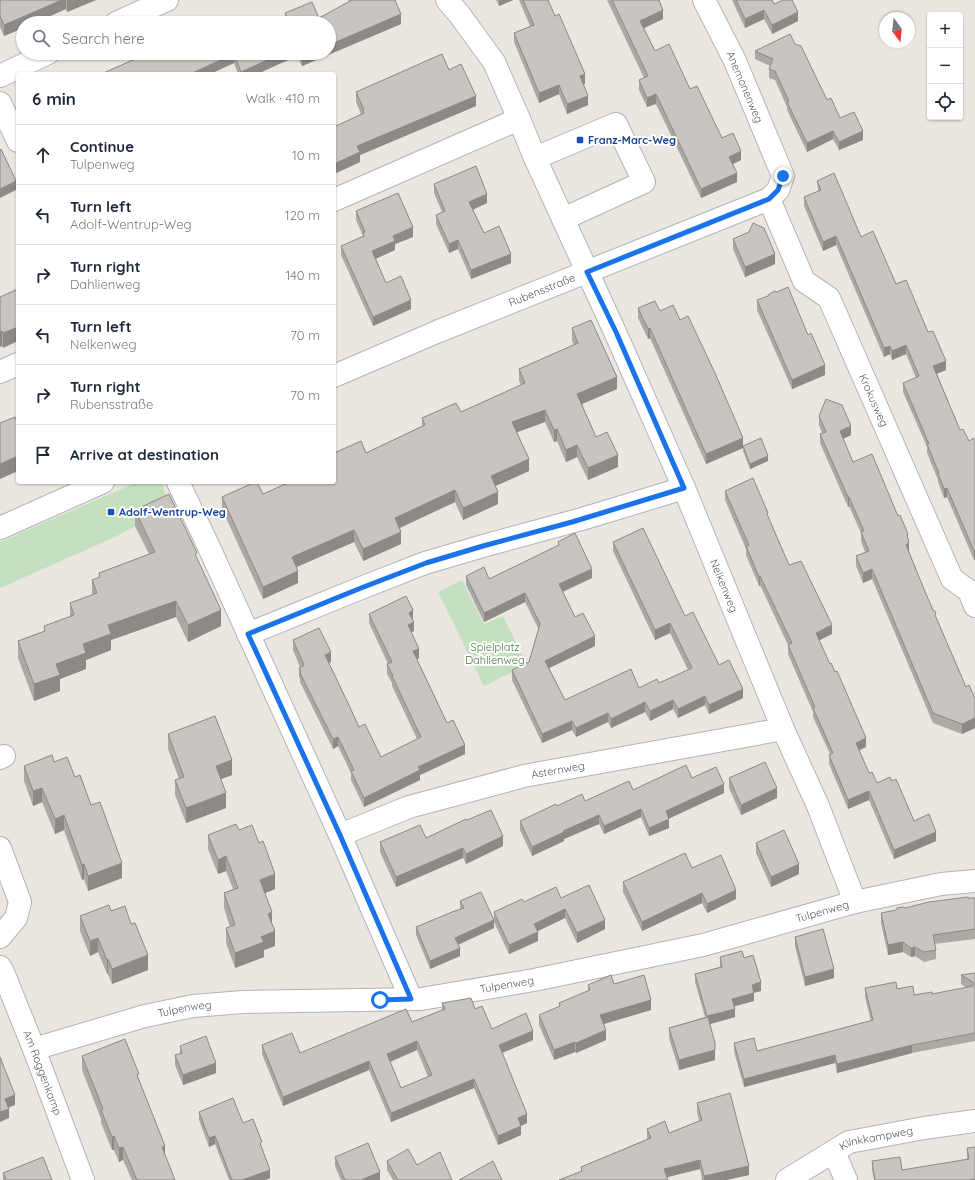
<!DOCTYPE html>
<html lang="en">
<head>
<meta charset="utf-8">
<style>
  :root { --surface:#fff; --page:#f2f2f3; --text:#1f2937; --muted:#747a83; --line:#e0e1e3 }
  body { margin:0; font-family:Quicksand,sans-serif; background:var(--page); color:var(--text) }
  .controls { position:absolute; right:12px; top:12px; display:grid; overflow:hidden; border-radius:4px; box-shadow:0 1px 3px #0004 }
  .controls button { width:36px; height:36px; display:grid; place-items:center; padding:0; border:0; border-bottom:1px solid var(--line); background:var(--surface); color:var(--text); font:20px sans-serif }
  .compass { position:absolute; left:879px; top:12px; width:36px; height:36px; border-radius:50%; background:var(--surface); box-shadow:0 1px 3px #0004; rotate:165deg }
  .stop { position:absolute; width:12px; height:12px; margin:-9px; border:3px solid #1a73e8; border-radius:50%; background:#fff }
  .stop.end { background:#1a73e8; border-color:#fff; box-shadow:0 1px 4px #0008 }
  .list { margin:0; padding:0; list-style:none }
  h2 { display:flex; justify-content:space-between; align-items:center; height:52px; margin:0; padding:0 16px; font-size:17px }
  h2 small { font-size:13px; font-weight:400; color:var(--muted) }
  .list li { display:grid; grid-template-columns:26px 1fr auto; gap:12px; align-items:center; box-sizing:border-box; height:60px; padding:0 16px; border-top:1px solid var(--line) }
  .list b { display:block; font-size:15px; white-space:nowrap }
  .list p { margin:0; font-size:13px; white-space:nowrap; color:var(--muted) }
  .list em { font-size:13px; font-style:normal; color:var(--muted) }
  .icon { flex:none; width:22px; height:22px; fill:none; stroke:currentColor; stroke-width:2; stroke-linecap:round; stroke-linejoin:round }
  .map { position:relative; flex:none; width:975px; height:1180px; overflow:hidden }
  .search { position:absolute; background:var(--surface); box-shadow:0 1px 3px #0004; left:16px; top:16px; width:320px; height:44px; display:flex; align-items:center; gap:10px; box-sizing:border-box; padding:0 14px; border-radius:22px; color:var(--muted); font-size:15px }
  .panel { position:absolute; background:var(--surface); box-shadow:0 1px 3px #0004; left:16px; top:72px; width:320px; height:412px; border-radius:4px }
  .map>svg:first-child { display:block }
  .green { fill:#c4e0be }
  .lines { fill:none; stroke-linecap:round; stroke-linejoin:round }
  .street-casing { stroke:#b1b4b7; stroke-width:24 }
  .street { stroke:#fff; stroke-width:22 }
  .wall { fill:#aca9a5; fill-rule:evenodd }
  .shaded-wall { fill:#8c8986 }
  .building { fill:#c8c4c0; stroke:#8c8986; fill-rule:evenodd }
  .route { stroke:#1a73e8; stroke-width:5 }
  .transit-dot { fill:#1a4fb4; stroke:#fff; stroke-width:1.5 }
  .labels { text-anchor:middle; dominant-baseline:central; stroke-width:4; stroke-linejoin:round; paint-order:stroke }
  .street-label { font-size:11px; fill:#595d60; stroke:#fff }
  .transit-label { font-size:11px; font-weight:bold; fill:#164399; stroke:#fff; text-anchor:start }
  .park-label { font-size:11px; fill:#437d3b; stroke:#fff }
</style>
</head>
<body>
<div class="map">
<svg width="975" height="1180" viewBox="0 0 975 1180">
  <rect width="100%" height="100%" fill="#ebe7e0"/>
  <!-- green -->
  <g class="green">
    <polygon points="133,484 162,484 169,508 115,537 0,588 0,542"/>
    <polygon points="462,580 484,624 503,616 527,665 484,686 438,592"/>
  </g>
  <g class="lines">
    <defs>
      <g id="street">
        <path id="s1" d="M447,0L459,14L494,62L519,119L535,158L615,332L684,488L783,729L818,806L855,902"/>
        <polyline points="116,23 167,0"/>
        <polyline points="0,76 48,53"/>
        <polyline points="0,103 18,141"/>
        <polyline points="535,158 616,124 644,182 563,219"/>
        <path id="s2" d="M769,199L804,281L829,298L952,579L969,591L975,606"/>
        <polyline points="334,200 519,119"/>
        <polyline points="0,372 18,364"/>
        <path id="s3" d="M334,376L439,331L769,199L778,190L783,176L735,61L704,0"/>
        <polyline points="178,482 207,543 340,835 411,999"/>
        <polyline points="0,528 103,482"/>
        <polyline points="248,634 361,588 425,563 483,546 582,519 684,488"/>
        <polyline points="0,758 4,756"/>
        <path id="s4" d="M340,835L409,807L524,776L783,729"/>
        <polyline points="0,848 20,902 16,918 0,937"/>
        <path id="s5" d="M0,967L3,972L34,1049L83,1180"/>
        <path id="s6" d="M34,1049L145,1016L193,1006L243,1002L421,999L534,980L703,945L855,902L941,884L975,881"/>
        <polyline points="834,1152 846,1180"/>
        <path id="s7" d="M787,1180L849,1142L924,1128L975,1121"/>
      </g>
    </defs>
    <!-- street casing -->
    <use href="#street" class="street-casing"/>
    <!-- street -->
    <use href="#street" class="street"/>
  </g>
  <!-- wall -->
  <g class="wall">
    <polygon points="0,0 96,0 67,12 66,9 23,23 23,28 4,36 0,27"/>
    <polygon points="348,0 395,0 401,24 302,66 297,56 257,74 238,74 234,63 210,74 101,74 149,53 329,53 329,23 285,23 285,13 319,18 349,2"/>
    <polygon points="496,0 513,0 499,6"/>
    <polygon points="519,0 548,0 585,84 583,84 588,105 567,114 559,94 539,103 514,42 514,33 530,26"/>
    <polygon points="607,0 659,0 663,19 644,28 655,51 690,89 722,138 741,160 733,164 737,182 701,198 656,104 647,107 639,90 639,80 644,78"/>
    <polygon points="732,0 772,0 774,4 798,21 772,34 764,19 745,28"/>
    <polygon points="795,44 827,100 840,118 863,140 839,150 833,139 807,152 787,110 787,107 775,80 769,78 769,69 770,66 755,59 755,51"/>
    <polygon points="449,70 476,106 360,155 360,162 334,174 334,127 361,114 356,102 356,92"/>
    <polygon points="817,181 861,237 896,284 928,332 946,370 937,374 960,430 969,441 975,440 974,560 947,497 944,498 938,482 938,480 927,453 927,447 903,392 903,383 916,378 906,354 892,360 890,354 884,357 836,245 823,251 804,206 804,197 818,191"/>
    <polygon points="434,184 487,203 473,210 484,233 511,263 471,279 458,249 449,253 436,224 436,215 442,212 434,193"/>
    <polygon points="356,211 413,237 395,244 395,250 376,259 386,283 411,309 373,326 341,255 341,246 363,236 356,220"/>
    <polygon points="733,239 775,264 745,277 733,249"/>
    <polygon points="18,289 3,348 2,346 0,347 0,297"/>
    <polygon points="757,300 808,335 825,375 792,389 757,310"/>
    <polygon points="638,308 660,311 680,320 743,446 768,461 750,469 743,451 743,448 706,464 650,338 648,339 638,318"/>
    <polygon points="572,328 617,389 582,404 596,437 618,467 588,480 577,457 566,462 557,441 554,442 545,422 517,432 529,471 495,486 498,504 463,520 455,502 400,528 401,544 363,561 354,542 296,567 298,583 263,599 222,509 222,497 263,494 366,453 422,426 422,418 461,412 521,385 519,381 519,369 574,345 572,341"/>
    <polygon points="819,416 851,435 843,439 853,462 895,509 908,539 909,552 926,594 966,687 975,698 975,728 962,734 933,723 872,579 863,583 856,566 856,556 865,552 861,541 861,533 849,506 848,507 820,443 820,434 822,433 819,425"/>
    <polygon points="725,491 768,518 789,565 832,634 819,640 866,747 859,750 869,773 877,783 892,781 914,821 936,841 894,859 869,800 848,809 829,764 829,755 830,754 813,717 813,712 788,654 788,645 760,585 759,586 746,555 746,549 725,500"/>
    <polygon points="135,510 197,559 221,626 188,642 176,617 111,640 111,650 86,660 86,669 60,679 60,691 34,701 18,658 18,641 44,631 44,626 70,617 70,603 92,595 92,580 99,578 99,573 149,554 135,526"/>
    <polygon points="558,542 592,578 563,592 575,617 595,646 549,668 565,700 639,688 659,683 688,670 670,633 655,640 613,551 613,542 685,616 719,665 743,698 709,714 705,705 678,718 673,709 650,721 645,712 611,728 608,722 576,737 572,730 542,743 512,680 512,670 529,662 539,630 525,602 484,622 466,585 466,576 489,579 558,546"/>
    <polygon points="369,614 413,620 412,620 414,631 411,633 419,658 417,659 447,723 465,754 420,775 420,780 364,807 351,780 351,773 338,746 333,749 300,682 300,679 299,677 299,668 300,667 293,650 293,640 331,662 329,663 359,727 381,757 417,739 392,686 392,683 387,674 387,664 388,664 369,623"/>
    <polygon points="168,734 232,775 221,779 226,808 186,823 175,795 175,780 179,779 168,749"/>
    <polygon points="54,762 75,777 91,805 122,878 88,891 84,879 82,880 64,830 55,834 42,802 33,806 24,781 24,766"/>
    <polygon points="692,778 724,793 669,818 669,828 649,836 641,817 604,834 599,824 564,839 564,841 532,856 520,830 520,821 557,806 585,801"/>
    <polygon points="729,778 777,798 741,815 729,788"/>
    <polygon points="467,820 503,846 466,864 463,858 396,887 380,852 380,842 426,838"/>
    <polygon points="239,830 275,889 265,893 272,925 275,946 264,950 264,957 235,968 226,943 226,928 230,927 224,908 224,893 233,889 226,871 218,874 208,849 208,835"/>
    <polygon points="756,843 799,874 771,887 756,853"/>
    <polygon points="692,868 736,899 707,913 702,903 642,931 623,892 623,882"/>
    <polygon points="561,898 605,929 577,943 565,918 537,931 538,941 509,954 494,922 494,912 524,902"/>
    <polygon points="975,898 975,939 934,944 936,950 936,959 924,962 915,956 911,957 903,952 888,955 881,923 881,913 905,908"/>
    <polygon points="460,901 494,928 458,945 460,956 430,969 416,935 416,927 460,909"/>
    <polygon points="111,911 148,970 112,984 108,974 107,974 98,952 90,956 80,931 80,916"/>
    <polygon points="795,937 834,978 805,986 795,946"/>
    <polygon points="720,957 744,958 761,991 754,993 754,1001 734,1006 735,1017 710,1024 715,1060 679,1070 669,1038 669,1028 705,1017 695,982 695,974 720,967"/>
    <polygon points="975,973 975,1041 912,1053 837,1073 835,1063 744,1087 734,1052 734,1043 757,1051 871,1021 865,997 865,988 897,989 914,995 932,994 967,988 961,984 961,975"/>
    <polygon points="614,984 651,1010 604,1024 606,1040 576,1053 575,1052 554,1060 539,1025 539,1015 559,1007 559,1003 588,991 588,985"/>
    <path d="M442,1003L475,1009L492,1029L533,1040L502,1053L527,1123L521,1126V1135L498,1145L474,1088L391,1122L369,1070L283,1106L262,1054V1045L300,1053L412,1022L442,1010ZM417,1050L428,1077L401,1088L390,1062Z"/>
    <polygon points="180,1046 216,1073 183,1085 175,1065 175,1055 180,1054"/>
    <polygon points="82,1056 139,1080 165,1156 175,1180 132,1180 123,1160 119,1162 114,1150 112,1150 101,1123 101,1119 82,1070"/>
    <polygon points="697,1103 749,1175 726,1180 702,1180 700,1169 667,1177 581,1171 581,1167 647,1139 647,1129 669,1133 699,1121 697,1112"/>
    <polygon points="199,1112 243,1123 262,1148 270,1178 266,1180 229,1180 215,1144 209,1147 199,1120"/>
    <polygon points="975,1147 975,1180 874,1180 872,1170 872,1161 902,1170 967,1160 967,1148"/>
    <polygon points="335,1157 380,1180 341,1180 335,1166"/>
    <polygon points="387,1161 417,1165 452,1180 393,1180 387,1170"/>
    <polygon points="3,1173 52,1180 3,1180"/>
  </g>
  <!-- shaded-wall -->
  <g class="shaded-wall">
    <polygon points="62,0 66,0 66,9 35,23 23,23 23,28 4,36 4,25"/>
    <polygon points="69,0 96,0 67,12 67,1"/>
    <polygon points="499,0 513,0 499,6"/>
    <polygon points="663,10 663,19 640,30 640,21"/>
    <polygon points="764,10 764,19 745,28 745,19"/>
    <polygon points="798,12 798,21 772,34 772,25"/>
    <polygon points="401,14 401,24 302,66 302,57 310,53 329,53 329,45"/>
    <polygon points="283,53 297,53 297,56 257,74 241,74 241,72"/>
    <polygon points="234,54 234,63 210,74 190,74"/>
    <polygon points="585,74 585,84 580,86 580,76"/>
    <polygon points="559,85 559,94 539,103 539,93"/>
    <polygon points="656,94 656,104 647,107 647,98"/>
    <polygon points="476,96 476,106 360,155 360,162 334,174 334,164 357,146"/>
    <polygon points="588,96 588,105 567,114 567,104"/>
    <polygon points="833,131 833,139 807,152 807,143"/>
    <polygon points="863,131 863,140 839,150 839,142"/>
    <polygon points="741,151 741,160 729,166 729,157"/>
    <polygon points="737,173 737,182 701,198 701,189"/>
    <polygon points="16,181 16,190 0,198 0,189"/>
    <polygon points="487,194 487,203 469,211 469,202"/>
    <polygon points="413,227 413,237 395,244 395,250 372,260 372,251 393,236"/>
    <polygon points="836,236 836,245 823,251 823,242"/>
    <polygon points="458,240 458,249 449,253 449,244"/>
    <polygon points="511,254 511,263 471,279 471,270"/>
    <polygon points="775,254 775,264 745,277 745,267"/>
    <polygon points="411,300 411,309 373,326 373,317"/>
    <polygon points="18,327 18,341 3,348 3,333"/>
    <polygon points="650,328 650,338 648,339 648,329"/>
    <polygon points="2,331 2,346 0,347 0,332"/>
    <polygon points="906,345 906,354 892,360 892,351"/>
    <polygon points="890,346 890,354 884,357 884,348"/>
    <polygon points="946,361 946,370 933,375 933,366"/>
    <polygon points="825,365 825,375 792,389 792,380"/>
    <polygon points="617,377 617,389 577,406 577,394"/>
    <polygon points="545,410 545,422 512,434 512,422"/>
    <polygon points="851,426 851,435 840,440 840,431"/>
    <polygon points="557,429 557,441 554,442 554,430"/>
    <polygon points="743,438 743,448 706,464 706,454"/>
    <polygon points="577,445 577,457 566,462 566,450"/>
    <polygon points="618,455 618,467 588,480 588,468"/>
    <polygon points="18,456 18,471 0,479 0,464"/>
    <polygon points="768,456 768,461 750,469 750,464"/>
    <polygon points="529,459 529,471 491,488 491,476"/>
    <polygon points="947,488 947,497 944,498 944,489"/>
    <polygon points="455,490 455,502 395,530 395,518"/>
    <polygon points="498,492 498,504 463,520 463,508"/>
    <polygon points="848,497 849,497 849,506 848,507"/>
    <polygon points="354,530 354,542 292,569 292,557"/>
    <polygon points="401,532 401,544 363,561 363,549"/>
    <polygon points="908,534 908,543 909,542 909,552 906,554 906,545 907,535"/>
    <rect x="974" y="551" width="1" height="9"/>
    <polygon points="592,569 592,578 559,593 559,584"/>
    <polygon points="872,569 872,579 863,583 863,573"/>
    <polygon points="298,571 298,583 263,599 263,587"/>
    <polygon points="760,576 760,585 759,586 759,577"/>
    <polygon points="525,593 525,602 484,622 484,613"/>
    <polygon points="176,601 176,617 111,640 111,650 86,660 86,669 60,679 60,691 34,701 34,684 56,664 108,625"/>
    <polygon points="221,610 221,626 188,642 188,625"/>
    <polygon points="413,610 413,620 409,622 409,613"/>
    <polygon points="414,622 414,631 408,634 408,625"/>
    <polygon points="670,623 670,633 655,640 655,630"/>
    <polygon points="832,625 832,634 816,642 816,633"/>
    <polygon points="595,636 595,646 545,670 545,661"/>
    <polygon points="419,649 419,658 413,661 413,651"/>
    <polygon points="331,652 331,662 325,664 325,655"/>
    <polygon points="743,689 743,698 709,714 709,705"/>
    <polygon points="705,696 705,705 678,718 678,709"/>
    <polygon points="673,700 673,709 650,721 650,711"/>
    <polygon points="645,702 645,712 611,728 611,719"/>
    <polygon points="608,713 608,722 576,737 576,728"/>
    <polygon points="975,718 975,728 962,734 962,724"/>
    <polygon points="572,721 572,730 542,743 542,734"/>
    <polygon points="338,737 338,746 333,749 333,739"/>
    <polygon points="866,738 866,747 856,752 856,743"/>
    <polygon points="465,745 465,754 420,775 420,780 364,807 364,798 418,767"/>
    <polygon points="232,760 232,775 216,781 216,766"/>
    <polygon points="724,784 724,793 666,820 666,811"/>
    <polygon points="42,788 42,802 33,806 33,791"/>
    <polygon points="777,788 777,798 741,815 741,805"/>
    <polygon points="869,791 869,800 848,809 848,800"/>
    <polygon points="226,793 226,808 186,823 186,808"/>
    <polygon points="641,809 641,817 604,834 604,826"/>
    <polygon points="64,815 64,830 55,834 55,819"/>
    <polygon points="599,815 599,824 564,839 564,841 532,856 532,847 563,831"/>
    <polygon points="669,819 669,828 649,836 649,828"/>
    <polygon points="936,832 936,841 894,859 894,850"/>
    <polygon points="503,836 503,846 466,864 466,854"/>
    <polygon points="463,848 463,858 396,887 396,877"/>
    <polygon points="226,856 226,871 218,874 218,860"/>
    <polygon points="122,863 122,878 88,891 88,876"/>
    <polygon points="84,864 84,879 82,880 82,865"/>
    <polygon points="799,864 799,874 771,887 771,877"/>
    <polygon points="275,874 275,889 260,895 260,880"/>
    <polygon points="736,890 736,899 707,913 707,904"/>
    <polygon points="702,893 702,903 642,931 642,922"/>
    <polygon points="565,909 565,918 534,933 534,924"/>
    <polygon points="272,912 272,927 268,914"/>
    <polygon points="494,920 494,928 455,946 455,938"/>
    <polygon points="605,920 605,929 577,943 577,933"/>
    <polygon points="275,931 275,946 264,950 264,957 235,968 235,953 261,937"/>
    <polygon points="538,932 538,941 509,954 509,945"/>
    <polygon points="98,938 98,952 90,956 90,941"/>
    <polygon points="903,942 903,952 888,955 888,945"/>
    <polygon points="915,947 915,956 911,957 911,948"/>
    <polygon points="460,948 460,956 430,969 430,961"/>
    <polygon points="148,955 148,970 112,984 112,969"/>
    <polygon points="108,959 108,974 107,974 107,960"/>
    <polygon points="834,969 834,978 805,986 805,977"/>
    <polygon points="761,982 761,991 752,993 752,985"/>
    <polygon points="754,993 754,1001 732,1007 732,999"/>
    <polygon points="651,1000 651,1010 600,1025 600,1015"/>
    <polygon points="735,1009 735,1017 707,1025 707,1016"/>
    <polygon points="606,1030 606,1040 576,1053 576,1043"/>
    <polygon points="533,1031 533,1040 499,1054 499,1045"/>
    <polygon points="417,1041 417,1050 387,1063 387,1054"/>
    <polygon points="575,1042 575,1052 554,1060 554,1050"/>
    <polygon points="912,1045 912,1053 837,1073 837,1064"/>
    <polygon points="715,1050 715,1060 679,1070 679,1060"/>
    <polygon points="835,1055 835,1063 744,1087 744,1079"/>
    <polygon points="369,1061 369,1070 283,1106 283,1097"/>
    <polygon points="216,1063 216,1073 183,1085 183,1075"/>
    <polygon points="474,1079 474,1088 391,1122 391,1113"/>
    <polygon points="15,1095 15,1105 5,1109 5,1099"/>
    <polygon points="9,1109 9,1118 0,1122 0,1112"/>
    <polygon points="527,1114 527,1123 518,1127 518,1118"/>
    <polygon points="521,1126 521,1135 498,1145 498,1136"/>
    <polygon points="114,1136 114,1150 112,1150 112,1137"/>
    <polygon points="215,1136 215,1144 209,1147 209,1138"/>
    <polygon points="165,1146 165,1159 162,1147"/>
    <polygon points="123,1147 123,1160 119,1162 119,1148"/>
    <polygon points="700,1160 700,1169 664,1178 664,1169"/>
    <polygon points="749,1166 749,1175 726,1180 704,1180 704,1176"/>
    <polygon points="270,1170 270,1178 266,1180 242,1180"/>
    <polygon points="380,1172 380,1180 361,1180"/>
  </g>
  <!-- building -->
  <g class="building">
    <polygon points="0,0 62,0 4,25 0,16"/>
    <polygon points="352,0 395,0 401,14 329,45 329,23 288,23 289,23 285,13 312,2 319,18"/>
    <polygon points="523,0 548,0 555,16 559,14 585,74 580,76 588,96 567,104 559,85 539,93 514,33 534,25"/>
    <polygon points="612,0 659,0 663,10 640,21 655,51 669,44 690,89 697,86 722,138 733,133 741,151 729,157 737,173 701,189 656,94 647,98 639,80 648,76"/>
    <polygon points="736,0 772,0 774,4 783,0 792,0 798,12 772,25 764,10 745,19"/>
    <polygon points="246,19 248,23 238,23"/>
    <polygon points="790,34 795,44 801,46 827,100 831,98 840,118 854,112 863,131 839,142 833,131 807,143 787,102 789,101 775,71 769,69 773,59 755,51"/>
    <polygon points="149,53 283,53 241,72 234,54 190,74 101,74"/>
    <polygon points="300,53 310,53 302,57"/>
    <polygon points="442,54 449,70 461,64 476,96 357,146 360,152 334,164 334,127 364,113 363,111 364,110 356,92"/>
    <polygon points="1,149 16,181 0,189 0,150"/>
    <polygon points="476,166 487,194 469,202 484,233 499,226 511,254 471,270 458,240 449,244 436,215 445,211 434,184"/>
    <polygon points="834,173 861,237 873,231 896,284 906,280 928,332 933,331 946,361 933,366 960,430 963,429 969,441 974,438 975,440 975,551 974,551 947,488 944,489 938,473 939,473 927,444 929,444 903,383 919,376 906,345 892,351 890,346 884,348 836,236 823,242 804,197 821,190 817,181"/>
    <polygon points="398,193 413,227 393,236 395,241 372,251 386,283 401,276 411,300 373,317 341,246 364,236 363,232 365,232 356,211"/>
    <polygon points="753,223 764,228 775,254 745,267 733,239 749,232"/>
    <polygon points="788,287 808,335 811,333 825,365 792,380 757,300 768,296 769,294 775,291 777,292"/>
    <polygon points="18,289 18,327 3,333 2,331 0,332 0,297"/>
    <polygon points="655,301 660,311 673,305 680,320 688,316 715,373 743,438 706,454 650,328 648,329 638,308"/>
    <polygon points="591,320 617,377 577,394 596,437 607,432 618,455 588,468 577,445 566,450 557,429 554,430 545,410 512,422 529,459 491,476 498,492 463,508 455,490 395,518 401,532 363,549 354,530 292,557 298,571 263,587 222,497 255,482 257,482 263,494 290,482 334,482 334,453 361,441 366,453 425,425 422,418 456,403 461,412 525,383 519,369 578,343 572,328"/>
    <polygon points="826,399 842,405 851,426 840,431 853,462 872,454 895,509 898,516 900,515 908,534 907,535 909,542 906,545 926,594 933,610 936,612 935,615 966,687 969,685 975,698 975,718 962,724 933,713 872,569 863,573 856,556 869,551 861,532 864,531 849,497 848,497 820,434 826,432 819,416"/>
    <polygon points="15,417 18,423 18,456 0,464 0,423"/>
    <polygon points="761,438 768,456 750,464 743,446"/>
    <polygon points="753,478 768,513 767,514 789,565 801,561 832,625 816,633 830,664 831,663 835,672 837,671 866,738 856,743 869,773 872,772 877,783 890,777 892,781 896,779 914,821 929,814 936,832 894,850 869,791 848,800 829,755 833,753 813,708 815,707 788,645 792,643 760,576 759,577 746,546 749,545 725,491"/>
    <polygon points="169,494 197,553 195,554 221,610 188,625 176,601 108,625 111,634 83,644 86,653 56,664 60,675 34,684 18,641 45,631 44,626 74,615 70,603 97,593 92,580 100,577 99,573 155,552 135,510"/>
    <polygon points="643,528 685,616 693,612 719,665 729,660 743,689 709,705 705,696 678,709 673,700 650,711 645,702 611,719 608,713 576,728 572,721 542,734 512,670 529,662 540,624 525,593 484,613 466,576 484,567 489,579 559,545 558,542 575,533 592,569 559,584 575,617 583,613 595,636 545,661 565,700 631,669 639,688 657,679 659,683 692,668 670,623 655,630 613,542"/>
    <polygon points="406,596 413,610 409,613 414,622 408,625 419,649 413,651 447,723 453,720 465,745 418,767 420,770 364,798 351,771 354,770 338,737 333,739 300,673 301,672 299,668 304,665 293,640 319,628 331,652 325,655 348,703 359,727 365,724 381,757 421,737 392,676 393,676 387,664 392,662 369,614"/>
    <polygon points="215,716 232,760 216,766 226,793 186,808 175,780 184,777 168,734"/>
    <polygon points="52,755 54,762 67,757 75,777 80,775 91,805 100,802 122,863 88,876 84,864 82,865 64,815 55,819 42,788 33,791 24,766"/>
    <polygon points="765,762 777,788 741,805 729,778"/>
    <polygon points="686,765 692,778 716,767 724,784 666,811 669,819 649,828 641,809 604,826 599,815 563,831 564,832 532,847 520,821 556,804 557,806 582,794 585,801 629,781 633,790"/>
    <polygon points="491,810 503,836 466,854 463,848 396,877 380,842 420,825 426,838 466,819 467,820"/>
    <polygon points="236,824 239,830 252,825 259,843 263,841 275,874 260,880 272,912 268,914 275,931 261,937 264,942 235,953 226,928 235,925 224,893 238,888 226,856 218,860 208,835"/>
    <polygon points="784,830 799,864 771,877 756,843"/>
    <polygon points="685,853 692,868 721,855 736,890 707,904 702,893 642,922 623,882"/>
    <polygon points="589,885 605,920 577,933 565,909 534,924 538,932 509,945 494,912 522,899 524,902 556,887 561,898"/>
    <polygon points="481,892 494,920 455,938 460,948 430,961 416,927 452,912 464,908 460,901"/>
    <polygon points="968,897 968,898 975,898 975,929 933,935 936,950 924,952 915,947 911,948 903,942 888,945 881,913 896,910 897,908 903,907 905,908 929,902"/>
    <polygon points="109,905 111,911 125,906 131,924 135,923 148,955 112,969 108,959 107,960 98,938 90,941 80,916"/>
    <polygon points="823,929 834,969 805,977 795,937"/>
    <polygon points="742,951 744,958 753,955 761,982 752,985 754,993 732,999 735,1009 707,1016 695,974 722,967 720,957"/>
    <polygon points="975,973 975,1033 912,1045 837,1064 835,1055 744,1079 734,1043 754,1038 757,1051 873,1020 865,988 896,982 897,989 913,986 914,995 932,992 932,994 973,986 973,982 961,975"/>
    <polygon points="611,975 614,984 644,975 651,1000 600,1015 606,1030 576,1043 575,1042 554,1050 539,1015 560,1006 559,1003 590,990 588,985"/>
    <path d="M471,998L475,1009L482,1006L492,1029L526,1013L533,1031L499,1045L527,1114L518,1118L521,1126L498,1136L474,1079L391,1113L369,1061L283,1097L262,1045L292,1033L300,1053L406,1009L412,1022L445,1009L442,1003ZM417,1041L432,1075L401,1088L387,1054Z"/>
    <polygon points="708,1017 715,1043 715,1050 679,1060 669,1028"/>
    <polygon points="206,1036 216,1063 183,1075 175,1055 182,1053 180,1046"/>
    <polygon points="125,1039 139,1074 137,1075 165,1146 162,1147 175,1180 137,1180 123,1147 119,1148 114,1136 112,1137 101,1110 103,1109 82,1056"/>
    <polygon points="0,1057 15,1095 5,1099 9,1109 0,1112"/>
    <polygon points="730,1093 749,1166 704,1176 700,1160 664,1169 668,1180 559,1180 582,1171 581,1167 651,1138 647,1129 665,1121 669,1133 702,1120 697,1103"/>
    <polygon points="233,1098 243,1123 253,1119 262,1142 260,1143 270,1170 242,1180 232,1180 215,1136 209,1138 199,1112"/>
    <polygon points="368,1143 380,1172 361,1180 345,1180 335,1157"/>
    <polygon points="975,1147 975,1179 969,1180 875,1180 872,1161 900,1157 902,1170 969,1159 967,1148"/>
    <polygon points="408,1149 417,1165 440,1152 452,1180 398,1180 387,1161"/>
    <polygon points="43,1157 52,1180 6,1180 3,1173"/>
    <polygon points="493,1161 502,1180 459,1180"/>
  </g>
  <g class="lines">
    <!-- route -->
    <polyline class="route" points="380,1000 411,999 340,835 248,634 361,588 426,563 483,546 572,522 684,488 616,332 587,272 769,199 778,190 783,176"/>
  </g>
  <!-- markers -->
  <g class="transit-dot">
    <rect x="576" y="136" width="8" height="8" rx="2"/>
    <rect x="107" y="508" width="8" height="8" rx="2"/>
  </g>
  <g class="labels">
    <!-- street labels -->
    <g class="street-label">
      <text transform="translate(745 87) rotate(67)">Anemonenweg</text>
      <text stroke="none"><textPath href="#s3" startOffset="225">Rubensstraße</textPath></text>
      <text stroke="none"><textPath href="#s2" startOffset="231">Krokusweg</textPath></text>
      <text stroke="none"><textPath href="#s1" startOffset="650">Nelkenweg</textPath></text>
      <text stroke="none"><textPath href="#s4" startOffset="228">Asternweg</textPath></text>
      <text stroke="none"><textPath href="#s6" startOffset="804">Tulpenweg</textPath></text>
      <text stroke="none"><textPath href="#s6" startOffset="480">Tulpenweg</textPath></text>
      <text stroke="none"><textPath href="#s6" startOffset="156">Tulpenweg</textPath></text>
      <text stroke="none"><textPath href="#s5" startOffset="114">Am Roggenkamp</textPath></text>
      <text stroke="none"><textPath href="#s7" startOffset="100">Klinkkampweg</textPath></text>
    </g>
    <!-- transit labels -->
    <g class="transit-label">
      <text x="588" y="140">Franz-Marc-Weg</text>
      <text x="119" y="512">Adolf-Wentrup-Weg</text>
    </g>
    <!-- park labels -->
    <g class="park-label">
      <text x="495" y="647">Spielplatz<tspan x="495" dy="13">Dahlienweg</tspan></text>
    </g>
  </g>
</svg>
<div class="controls">
<button>+</button>
<button>−</button>
<button><svg class="icon" aria-label="locate" viewBox="0 0 24 24"><circle cx="12" cy="12" r="6"/><path d="M12 2v4M12 18v4M2 12h4M18 12h4"/></svg></button>
</div>
<svg class="compass" viewBox="-18 -18 36 36"><path d="M0-13l5 13h-10z" fill="#e53935"/><path d="M0 13l5-13h-10z" fill="#747a83"/></svg>
<div class="stop" style="left:380px;top:1000px"></div>
<div class="stop end" style="left:783px;top:176px"></div>
<div class="search"><svg class="icon" aria-label="search" viewBox="0 0 24 24"><circle cx="10" cy="10" r="6"/><path d="M15 15l6 6"/></svg>Search here</div>
<section class="panel">
<h2>6 min<small>Walk · 410 m</small></h2>
<ul class="list">
<li><svg class="icon" aria-label="ahead" viewBox="0 0 24 24"><path d="M12 20V5M6 11l6-6 6 6"/></svg><div><b>Continue</b><p>Tulpenweg</p></div><em>10 m</em></li>
<li><svg class="icon" aria-label="left" viewBox="0 0 24 24"><path d="M17 20v-9H6M10 6l-5 5 5 5"/></svg><div><b>Turn left</b><p>Adolf-Wentrup-Weg</p></div><em>120 m</em></li>
<li><svg class="icon" aria-label="right" viewBox="0 0 24 24"><path d="M7 20v-9h11M14 6l5 5-5 5"/></svg><div><b>Turn right</b><p>Dahlienweg</p></div><em>140 m</em></li>
<li><svg class="icon" aria-label="left" viewBox="0 0 24 24"><path d="M17 20v-9H6M10 6l-5 5 5 5"/></svg><div><b>Turn left</b><p>Nelkenweg</p></div><em>70 m</em></li>
<li><svg class="icon" aria-label="right" viewBox="0 0 24 24"><path d="M7 20v-9h11M14 6l5 5-5 5"/></svg><div><b>Turn right</b><p>Rubensstraße</p></div><em>70 m</em></li>
<li><svg class="icon" aria-label="arrive" viewBox="0 0 24 24"><path d="M6 21V4h12l-3 4 3 4H6"/></svg><div><b>Arrive at destination</b></div></li>
</ul>
</section>
</div>
</body>
</html>
